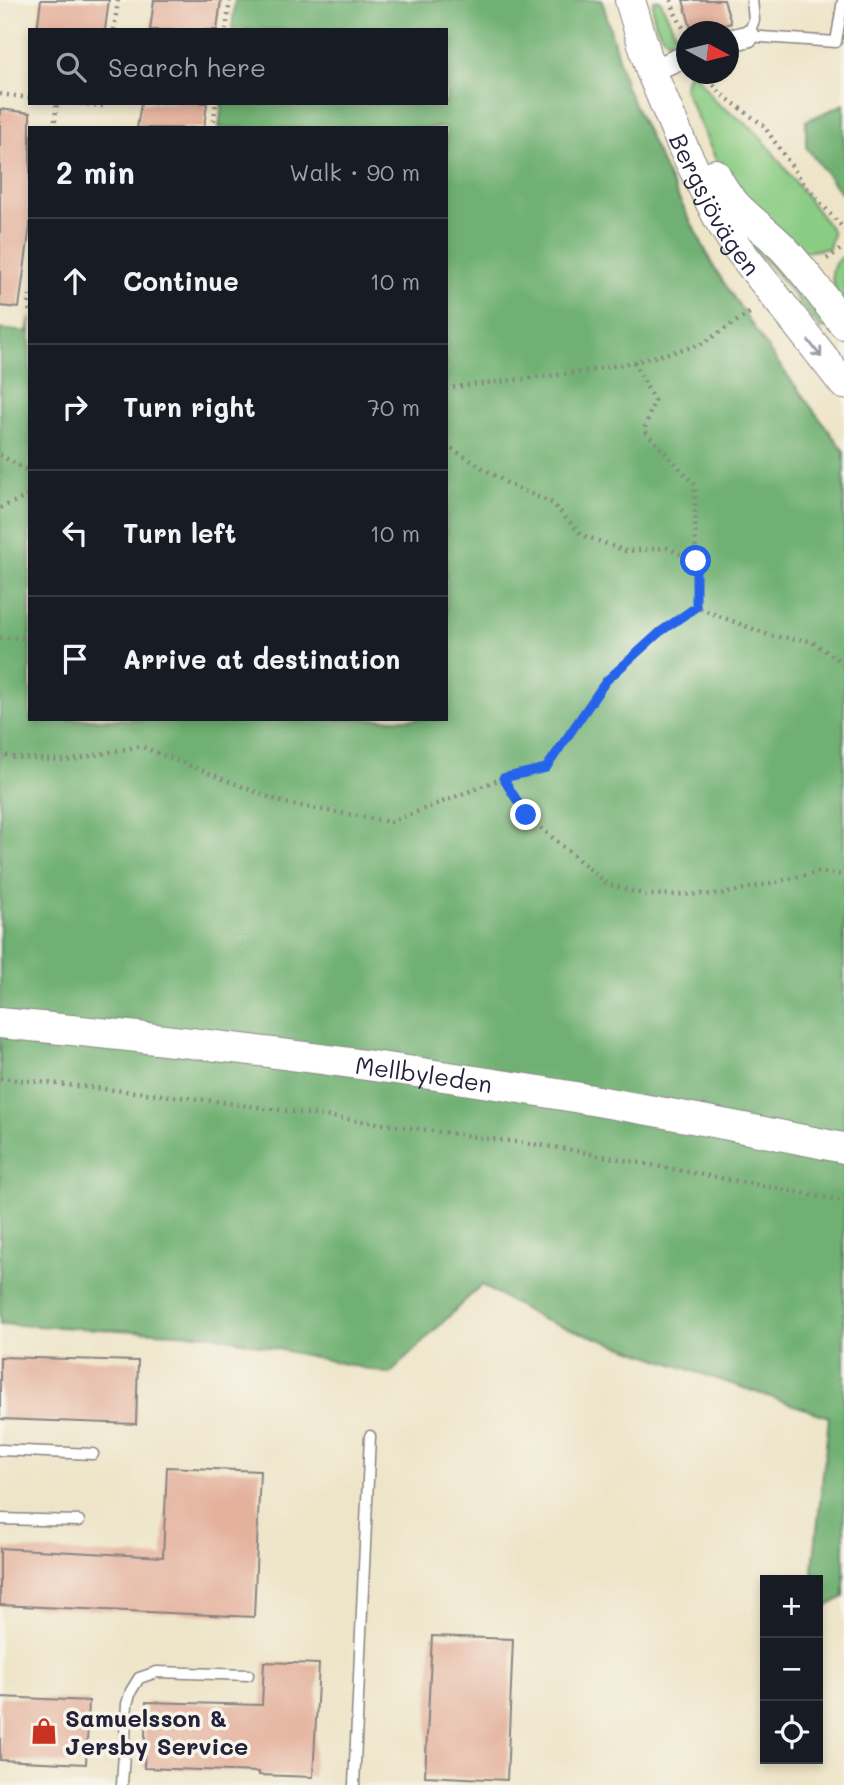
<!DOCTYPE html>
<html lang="en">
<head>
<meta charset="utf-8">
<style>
  :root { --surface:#171b24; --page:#242831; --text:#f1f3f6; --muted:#9ea1a6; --line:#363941 }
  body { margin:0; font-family:Mali,sans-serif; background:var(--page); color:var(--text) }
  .controls { position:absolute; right:21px; bottom:21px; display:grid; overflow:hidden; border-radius:0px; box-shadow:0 4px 10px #0003 }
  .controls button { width:63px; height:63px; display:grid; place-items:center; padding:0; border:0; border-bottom:2px solid var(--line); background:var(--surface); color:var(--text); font:35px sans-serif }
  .compass { position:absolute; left:676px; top:21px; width:63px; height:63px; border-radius:50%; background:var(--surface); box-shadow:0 4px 10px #0003; rotate:97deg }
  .stop { position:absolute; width:21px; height:21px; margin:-16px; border:5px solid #2563eb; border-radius:50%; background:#fff }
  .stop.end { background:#2563eb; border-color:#fff; box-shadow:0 2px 7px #0008 }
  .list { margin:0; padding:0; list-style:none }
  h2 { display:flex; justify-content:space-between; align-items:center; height:91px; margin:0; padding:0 28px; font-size:30px }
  h2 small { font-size:23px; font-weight:400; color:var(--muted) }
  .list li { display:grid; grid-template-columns:46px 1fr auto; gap:21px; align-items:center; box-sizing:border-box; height:126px; padding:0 28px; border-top:2px solid var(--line) }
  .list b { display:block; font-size:26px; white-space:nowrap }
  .list em { font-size:23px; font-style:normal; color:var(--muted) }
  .icon { flex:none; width:38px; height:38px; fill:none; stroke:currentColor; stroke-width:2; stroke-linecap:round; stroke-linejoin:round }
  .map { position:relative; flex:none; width:844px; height:1785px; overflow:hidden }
  .search { position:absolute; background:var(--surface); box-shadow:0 4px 10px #0003; left:28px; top:28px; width:420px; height:77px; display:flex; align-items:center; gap:18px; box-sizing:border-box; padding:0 24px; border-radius:0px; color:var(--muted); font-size:26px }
  .panel { position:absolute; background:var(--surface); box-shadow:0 4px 10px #0003; left:28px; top:126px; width:420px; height:595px; border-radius:0px }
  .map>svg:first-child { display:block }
  .green { fill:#8bcc84; stroke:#567760; stroke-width:2 }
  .forest { fill:#70b072; stroke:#496956; stroke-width:2 }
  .building { fill:#e4b19c }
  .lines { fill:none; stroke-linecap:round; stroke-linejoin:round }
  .lane-casing { stroke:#888482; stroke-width:13 }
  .street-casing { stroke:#888482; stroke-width:24 }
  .secondary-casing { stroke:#888482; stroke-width:32 }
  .path { stroke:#888482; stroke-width:4.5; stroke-dasharray:2 5; stroke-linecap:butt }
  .lane { stroke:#fff; stroke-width:10 }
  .street { stroke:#fff; stroke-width:21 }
  .secondary { stroke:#fff; stroke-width:30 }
  .oneway { stroke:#9c9ca7 }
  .route { stroke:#2563eb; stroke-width:9 }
  .labels { text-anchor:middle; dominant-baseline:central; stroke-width:7; stroke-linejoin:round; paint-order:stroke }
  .street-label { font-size:24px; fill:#22223b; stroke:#f7f3e8 }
  .poi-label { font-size:24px; font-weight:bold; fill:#22223b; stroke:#f7f3e8; text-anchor:start }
</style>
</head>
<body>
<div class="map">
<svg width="844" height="1785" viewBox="0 0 844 1785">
  <rect width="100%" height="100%" fill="#f7f3e8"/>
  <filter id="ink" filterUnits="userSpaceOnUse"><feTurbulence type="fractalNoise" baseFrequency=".0143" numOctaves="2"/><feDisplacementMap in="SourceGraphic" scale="14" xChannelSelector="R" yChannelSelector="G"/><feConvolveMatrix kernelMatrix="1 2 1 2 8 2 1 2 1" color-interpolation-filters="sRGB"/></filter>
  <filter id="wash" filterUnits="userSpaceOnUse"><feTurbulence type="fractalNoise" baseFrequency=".00686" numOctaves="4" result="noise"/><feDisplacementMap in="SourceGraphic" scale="28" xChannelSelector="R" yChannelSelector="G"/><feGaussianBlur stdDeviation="1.57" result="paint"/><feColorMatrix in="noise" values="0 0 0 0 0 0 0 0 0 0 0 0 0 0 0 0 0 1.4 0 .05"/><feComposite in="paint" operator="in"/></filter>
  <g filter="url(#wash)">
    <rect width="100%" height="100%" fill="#eee5c9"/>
    <!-- green -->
    <g class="green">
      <path d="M654,0H660L680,43C660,45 650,17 654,0Z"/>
      <polygon points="688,74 695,74 716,102 752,128 767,145 831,229 833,234 829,248 805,252 726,182 684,89"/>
      <polygon points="737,218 773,248 829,326 821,329 770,265 736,233"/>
      <path d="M844,256V305C834,289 823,268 844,256Z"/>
    </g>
    <!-- forest -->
    <g class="forest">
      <polygon points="235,0 602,0 626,87 669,179 715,269 770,352 844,451 844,1597 818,1611 818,1580 813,1580 813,1568 829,1417 541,1319 481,1285 390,1374 214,1335 0,1324 0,329 27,332 30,318 30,719 446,719 446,128 219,128 222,103 446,103 446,30 232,30"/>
      <polygon points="844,104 844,197 806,147 806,121"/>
    </g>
    <g id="blocks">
      <!-- building -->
      <g class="building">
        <polygon points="41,0 109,0 105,30 37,30"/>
        <polygon points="154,0 221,0 217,30 150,30"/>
        <polygon points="683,0 724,0 731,23 702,32 692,32"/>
        <polygon points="141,103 207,103 204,128 137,128"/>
        <polygon points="0,109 30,113 30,226 19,308 0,306"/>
        <polygon points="0,1357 138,1361 136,1424 0,1419"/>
        <polygon points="167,1467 260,1471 254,1617 0,1605 0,1548 163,1557"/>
        <polygon points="432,1636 513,1639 507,1780 425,1776"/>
        <polygon points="264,1662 319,1664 313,1777 259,1775 259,1772 144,1768 146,1702 262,1705"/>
        <polygon points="0,1697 89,1701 86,1764 0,1760"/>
      </g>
    </g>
  </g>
  <g filter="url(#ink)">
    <use href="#blocks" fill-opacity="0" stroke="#888482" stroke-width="2"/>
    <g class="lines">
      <defs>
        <g id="lane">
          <polyline points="752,0 754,20 748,36 836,42 843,0"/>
          <polyline points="0,1450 93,1454"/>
          <polyline points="0,1519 79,1521"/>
          <polyline points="122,1785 127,1704 131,1691 139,1678 157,1672 248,1675"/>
          <polyline points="354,1785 370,1436"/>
        </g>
        <g id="street">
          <polyline points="728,41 748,36"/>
          <polyline points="651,71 686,56"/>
        </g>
        <g id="secondary">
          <path id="s1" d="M630,0L651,71L683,147L720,221L736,246L844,384"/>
          <path d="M715,174C733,211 754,219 781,246C804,269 823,298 844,324"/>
          <path id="s2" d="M0,1023C211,1043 422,1069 631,1107C702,1119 773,1134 844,1148"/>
        </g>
      </defs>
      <!-- lane casing -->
      <use href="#lane" class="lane-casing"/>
      <!-- street casing -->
      <use href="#street" class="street-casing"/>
      <!-- secondary casing -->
      <use href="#secondary" class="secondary-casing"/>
      <!-- path -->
      <g class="path">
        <polyline points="671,0 675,13 686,33"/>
        <polyline points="114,30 118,0"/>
        <polyline points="226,30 230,0"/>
        <polyline points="705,74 721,94 763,125 804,184 844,229"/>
        <polyline points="0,94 30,98"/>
        <polyline points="73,103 104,106 104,103"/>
        <polyline points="54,128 57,103"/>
        <polyline points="213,128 216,103"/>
        <polyline points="827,259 844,247"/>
        <polyline points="30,295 28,307 30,311"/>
        <polyline points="634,362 654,401 644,430 695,485 696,607"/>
        <polyline points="446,388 582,372 634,362 700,345 751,312"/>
        <polyline points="446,445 510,485 552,503 582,535 626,551 667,548 696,561"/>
        <polyline points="0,455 30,472"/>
        <polyline points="0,508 30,495"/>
        <polyline points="0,638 30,638"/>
        <polyline points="0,751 10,757 67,761 140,746 284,803 391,822 503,778 546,768 606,681 660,632 696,607 771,636 811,641 844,663"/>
        <polyline points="503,778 526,815 607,884 646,895 723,894 819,872 844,875"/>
        <polyline points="0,1078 191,1098 560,1148 844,1201"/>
      </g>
      <!-- lane -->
      <use href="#lane" class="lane"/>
      <!-- street -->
      <use href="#street" class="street"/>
      <!-- secondary -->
      <use href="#secondary" class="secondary"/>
    </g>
    <!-- one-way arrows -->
    <defs><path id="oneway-shaft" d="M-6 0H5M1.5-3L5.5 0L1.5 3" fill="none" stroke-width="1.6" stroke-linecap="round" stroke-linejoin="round" transform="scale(1.75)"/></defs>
    <use class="oneway" href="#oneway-shaft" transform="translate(815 349) rotate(53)"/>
  </g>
  <g class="lines" filter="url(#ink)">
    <!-- route -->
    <polyline class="route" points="526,815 503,778 546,768 606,681 660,632 696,607 696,561"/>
  </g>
  <!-- icons -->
  <defs>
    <symbol id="shop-bare" viewBox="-9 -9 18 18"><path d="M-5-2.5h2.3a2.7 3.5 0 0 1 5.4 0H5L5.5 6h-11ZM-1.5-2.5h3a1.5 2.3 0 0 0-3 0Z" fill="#c8321e" stroke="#f7f3e8" stroke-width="2.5" paint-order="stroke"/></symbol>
  </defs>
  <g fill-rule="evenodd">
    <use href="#shop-bare" x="25" y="1712" width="38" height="38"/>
  </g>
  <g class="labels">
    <!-- street labels -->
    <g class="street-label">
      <text stroke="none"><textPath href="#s1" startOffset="222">Bergsjövägen</textPath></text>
      <text stroke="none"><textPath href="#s2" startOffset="427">Mellbyleden</textPath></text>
    </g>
    <!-- poi labels -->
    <g class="poi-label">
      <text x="65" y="1717">Samuelsson &amp;<tspan x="65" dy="28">Jersby Service</tspan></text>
    </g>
  </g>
</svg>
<div class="controls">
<button>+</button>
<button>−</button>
<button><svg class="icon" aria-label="locate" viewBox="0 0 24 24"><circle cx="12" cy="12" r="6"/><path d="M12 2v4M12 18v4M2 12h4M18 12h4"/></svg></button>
</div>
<svg class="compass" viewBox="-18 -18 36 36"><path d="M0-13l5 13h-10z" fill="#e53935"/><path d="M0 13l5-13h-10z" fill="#9ea1a6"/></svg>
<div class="stop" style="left:696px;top:561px"></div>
<div class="stop end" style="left:526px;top:815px"></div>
<div class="search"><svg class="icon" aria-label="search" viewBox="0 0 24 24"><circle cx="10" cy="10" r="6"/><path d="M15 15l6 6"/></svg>Search here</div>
<section class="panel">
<h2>2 min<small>Walk · 90 m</small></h2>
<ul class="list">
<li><svg class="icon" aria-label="ahead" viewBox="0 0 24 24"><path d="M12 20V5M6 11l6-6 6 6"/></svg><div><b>Continue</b></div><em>10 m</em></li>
<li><svg class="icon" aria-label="right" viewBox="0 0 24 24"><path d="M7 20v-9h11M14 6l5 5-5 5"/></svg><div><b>Turn right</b></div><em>70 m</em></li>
<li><svg class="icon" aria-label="left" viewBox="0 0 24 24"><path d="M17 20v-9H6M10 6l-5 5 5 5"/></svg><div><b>Turn left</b></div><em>10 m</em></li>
<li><svg class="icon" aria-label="arrive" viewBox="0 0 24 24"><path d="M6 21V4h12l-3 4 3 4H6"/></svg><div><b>Arrive at destination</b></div></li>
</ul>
</section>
</div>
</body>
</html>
